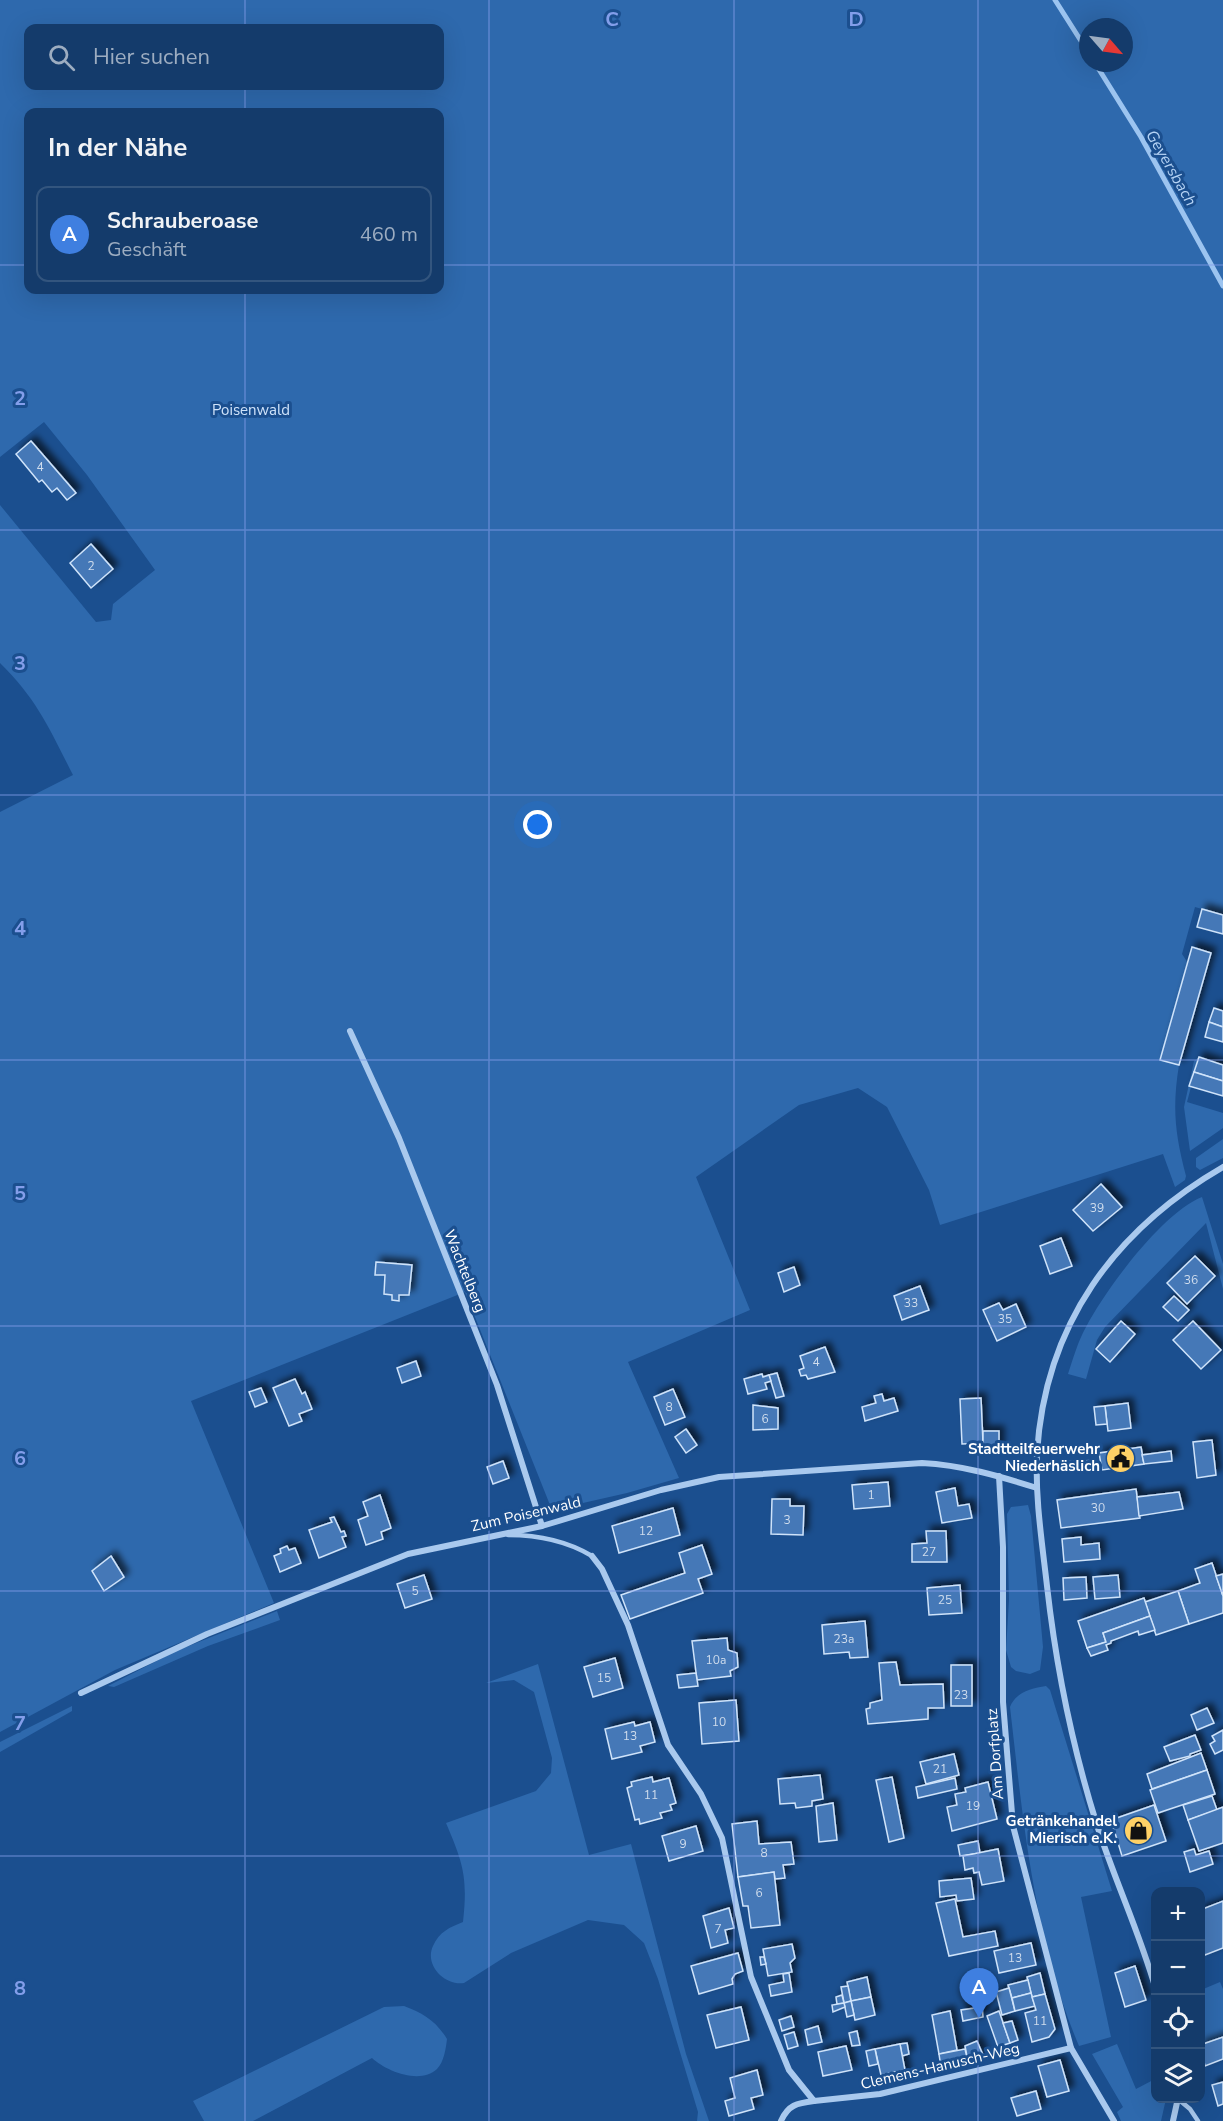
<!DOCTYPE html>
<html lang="de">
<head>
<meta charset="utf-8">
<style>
  :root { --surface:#143b6b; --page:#1d4271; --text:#f1f3f6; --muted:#9dadc1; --line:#33557e; --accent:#ffd166 }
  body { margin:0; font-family:"Nunito Sans",sans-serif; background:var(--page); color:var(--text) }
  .controls { position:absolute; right:18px; bottom:18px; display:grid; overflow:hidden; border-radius:12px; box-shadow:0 6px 24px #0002 }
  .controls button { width:54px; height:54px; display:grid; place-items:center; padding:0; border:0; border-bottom:2px solid var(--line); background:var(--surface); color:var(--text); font:30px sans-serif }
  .compass { position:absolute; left:1079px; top:18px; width:54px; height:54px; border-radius:50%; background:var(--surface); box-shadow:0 6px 24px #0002; rotate:118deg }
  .you { position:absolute; left:538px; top:825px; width:21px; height:21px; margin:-15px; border:4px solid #fff; border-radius:50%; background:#1a73e8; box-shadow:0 0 0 9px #1a73e833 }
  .badge { display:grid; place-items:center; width:39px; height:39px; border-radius:50%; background:var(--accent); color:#fff; font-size:20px; font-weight:700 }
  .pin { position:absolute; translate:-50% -50px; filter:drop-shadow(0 2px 3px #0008) }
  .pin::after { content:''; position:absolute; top:32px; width:21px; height:18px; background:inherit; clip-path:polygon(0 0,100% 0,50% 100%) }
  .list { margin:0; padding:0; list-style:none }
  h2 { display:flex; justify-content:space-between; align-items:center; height:78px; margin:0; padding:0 24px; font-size:26px }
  h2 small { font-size:20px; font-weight:400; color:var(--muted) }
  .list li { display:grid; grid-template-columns:39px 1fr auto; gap:18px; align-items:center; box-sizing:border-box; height:96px; margin:0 12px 12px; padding:0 12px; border:2px solid var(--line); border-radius:12px }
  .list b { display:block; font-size:22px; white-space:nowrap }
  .list p { margin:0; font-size:20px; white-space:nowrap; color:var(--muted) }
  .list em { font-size:20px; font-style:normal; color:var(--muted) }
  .icon { flex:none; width:33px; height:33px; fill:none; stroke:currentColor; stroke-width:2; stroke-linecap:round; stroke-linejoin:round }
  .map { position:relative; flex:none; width:1223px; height:2121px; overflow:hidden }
  .search { position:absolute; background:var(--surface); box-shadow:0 6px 24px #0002; left:24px; top:24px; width:420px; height:66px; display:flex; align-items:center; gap:15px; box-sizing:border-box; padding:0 21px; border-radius:12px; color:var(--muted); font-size:22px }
  .panel { position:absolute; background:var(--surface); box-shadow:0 6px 24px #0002; left:24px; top:108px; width:420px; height:186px; border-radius:12px }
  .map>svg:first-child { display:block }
  .green { fill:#2e69ad; fill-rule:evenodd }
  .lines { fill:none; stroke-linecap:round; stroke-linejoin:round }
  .stream { stroke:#9cc4f0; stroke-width:5 }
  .building { fill:#4478b7; stroke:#cfe3fa; stroke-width:1.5; filter:url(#shadow) }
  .service { stroke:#a9c9ee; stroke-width:4.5 }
  .minor { stroke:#a9c9ee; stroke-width:6 }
  .grid { fill:none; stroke:#839eea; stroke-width:1.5; stroke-opacity:0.55 }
  .labels { text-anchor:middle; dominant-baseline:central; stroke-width:6; stroke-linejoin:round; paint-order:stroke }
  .number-label { font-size:12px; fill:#d0dded }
  .park-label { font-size:15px; fill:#cfe3fa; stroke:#1b4f8f }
  .street-label { font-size:15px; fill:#fff; stroke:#1b4f8f }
  .poi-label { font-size:15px; font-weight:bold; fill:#fff; stroke:#1b4f8f; text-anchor:end }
  .water-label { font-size:16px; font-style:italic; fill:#b5d3f5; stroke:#1b4f8f }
  .grid-label { font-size:20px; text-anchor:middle; font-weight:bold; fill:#839eea; stroke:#1b4f8f; stroke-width:6; stroke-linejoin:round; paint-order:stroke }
</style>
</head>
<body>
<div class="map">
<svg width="1223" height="2121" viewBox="0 0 1223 2121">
  <defs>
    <filter id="shadow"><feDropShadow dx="5" dy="-5" stdDeviation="3" flood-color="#0009"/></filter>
  </defs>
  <rect width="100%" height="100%" fill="#1b4f8f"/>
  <!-- green -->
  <g class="green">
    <path d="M0,0H1223V915L1195,907L1182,954L1188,963L1161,1060L1179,1065C1172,1108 1175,1134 1186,1176L1185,1180L1175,1187L1163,1154L940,1225L929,1190L887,1107L858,1088L799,1105L696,1177L750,1310L628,1362L679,1478L627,1493L552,1510L465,1292L191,1401L274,1603L115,1670L0,1732V812L73,775C50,730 37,699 0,663V505L96,622L111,620L113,604L155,570L87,475L44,422L0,457ZM1088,27H1124V63H1088ZM28,28H440V86H28ZM28,112H440V290H28Z"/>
    <polygon points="1199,1057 1187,1102 1223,1113 1223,1128 1190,1151 1184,1107 1194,1061"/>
    <polygon points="1223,1139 1223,1158 1200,1170 1196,1167 1196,1158"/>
    <path d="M1202,1197L1223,1264V1289L1206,1223L1105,1327L1097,1340L1086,1379L1068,1374C1073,1359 1078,1341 1086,1327C1106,1289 1162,1213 1202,1197Z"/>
    <polygon points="1028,1505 1031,1516 1043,1647 1040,1670 1030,1674 1016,1671 1011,1667 1006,1650 1009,1600 1007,1514 1011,1507"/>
    <polygon points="277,1611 280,1620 208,1646 114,1687 108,1686 176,1651"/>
    <path d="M538,1664L589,1855L631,1844L686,2054L709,2121H697L698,2112L658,1979L644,1943L624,1925L588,1920L511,1953L464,1983C445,1986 424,1965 433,1946C439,1932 450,1927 463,1922C468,1877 463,1863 446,1823L536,1791L551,1773L552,1758L534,1692L514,1680L486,1683Z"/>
    <path d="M1046,1686L1050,1690L1112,1891L1081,1897L1111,2037L1079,2046C1034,1940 1023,1820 1010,1707C1015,1693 1031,1688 1046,1686Z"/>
    <polygon points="72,1706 72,1711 0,1752 0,1742"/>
    <polygon points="1220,1982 1223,1989 1223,2037 1201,2045 1201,1990"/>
    <path d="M404,2006C423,2013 436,2021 447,2039C446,2048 444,2062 437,2069C420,2085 386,2071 372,2058L253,2121H204L193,2101L384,2007Z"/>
    <polygon points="1117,2044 1136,2089 1155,2079 1156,2098 1166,2099 1161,2121 1121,2121 1117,2112 1123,2107 1092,2054"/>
  </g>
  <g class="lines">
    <!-- stream -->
    <g class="stream">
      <polyline points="1055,0 1088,52"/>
      <polyline points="1095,63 1141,137 1223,286"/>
    </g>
  </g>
  <!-- building -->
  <g class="building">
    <polygon points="31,441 76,493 67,500 57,488 52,492 42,480 39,482 16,454"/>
    <polygon points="91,544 113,569 91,588 70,563"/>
    <polygon points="1202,909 1223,915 1223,934 1197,927"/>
    <polygon points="1192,947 1211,953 1179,1065 1160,1060"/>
    <polygon points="1214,1008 1223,1011 1223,1027 1209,1022"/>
    <polygon points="1209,1022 1223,1027 1223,1042 1205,1037"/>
    <polygon points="1199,1057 1223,1065 1223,1081 1194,1072"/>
    <polygon points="1194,1072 1223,1081 1223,1096 1189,1086"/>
    <polygon points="1101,1184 1122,1207 1093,1231 1073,1210"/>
    <polygon points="1061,1238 1072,1266 1050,1274 1040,1246"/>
    <polygon points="1195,1256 1215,1276 1187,1304 1167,1283"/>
    <polygon points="376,1262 412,1265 409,1295 399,1295 399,1301 392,1300 392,1295 384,1294 385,1275 375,1275"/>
    <polygon points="794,1267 800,1285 784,1292 778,1273"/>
    <polygon points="920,1286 929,1310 902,1320 894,1296"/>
    <polygon points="1174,1296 1189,1310 1178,1321 1163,1307"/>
    <polygon points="999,1303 1003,1310 1016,1304 1026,1327 997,1341 983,1310"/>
    <polygon points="1121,1321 1135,1334 1110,1362 1096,1349"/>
    <polygon points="1193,1321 1221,1350 1201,1369 1173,1340"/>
    <polygon points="825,1347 835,1372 808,1379 806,1375 801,1376 799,1370 804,1368 800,1356"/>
    <polygon points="416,1361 421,1376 402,1383 397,1368"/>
    <polygon points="777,1373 784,1396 776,1398 769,1375"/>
    <polygon points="762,1374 763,1377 769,1375 771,1381 765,1383 767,1389 748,1394 744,1379"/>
    <polygon points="295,1379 302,1394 305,1392 312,1409 299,1414 302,1421 289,1426 273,1388"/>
    <polygon points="261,1388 267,1402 255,1407 249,1392"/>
    <polygon points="673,1389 685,1417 665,1425 654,1397"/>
    <polygon points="882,1394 884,1401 894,1398 898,1411 865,1421 862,1407 876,1403 874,1396"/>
    <polygon points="981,1398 983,1443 962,1444 960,1399"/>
    <polygon points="1128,1403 1131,1428 1108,1431 1105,1406"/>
    <polygon points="753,1405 778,1408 778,1429 753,1430"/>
    <polygon points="1105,1406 1107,1424 1096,1425 1094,1407"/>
    <polygon points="686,1429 697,1445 686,1453 675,1437"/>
    <polygon points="983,1431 999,1431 999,1453 979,1453 979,1443 983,1443"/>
    <polygon points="1212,1440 1216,1475 1197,1478 1193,1442"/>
    <polygon points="1141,1447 1144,1464 1102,1470 1099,1453"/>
    <polygon points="1171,1451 1172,1461 1144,1464 1142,1455"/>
    <polygon points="503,1461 509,1478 493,1484 487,1467"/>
    <polygon points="888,1482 890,1506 854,1509 852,1485"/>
    <polygon points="955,1488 958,1506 969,1504 972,1518 942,1523 936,1492"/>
    <polygon points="1136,1489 1140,1518 1061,1528 1057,1500"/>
    <polygon points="1179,1492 1183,1509 1139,1516 1137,1497"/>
    <polygon points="380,1495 391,1528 381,1532 383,1539 366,1545 358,1520 368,1516 363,1502"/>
    <polygon points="772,1499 790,1499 790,1506 804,1506 803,1535 771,1534"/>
    <polygon points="673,1508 680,1535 619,1553 612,1526"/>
    <polygon points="334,1517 341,1532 344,1531 346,1536 342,1537 346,1547 319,1558 309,1530 332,1522 330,1518"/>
    <polygon points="926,1531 946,1531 947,1562 912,1562 912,1544 927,1543"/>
    <polygon points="1081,1537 1081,1545 1099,1543 1100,1559 1064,1562 1062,1539"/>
    <polygon points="702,1545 712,1574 698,1579 703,1593 630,1619 621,1595 685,1573 679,1553"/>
    <polygon points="287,1546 289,1550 295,1548 301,1563 280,1572 274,1556 281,1553 280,1549"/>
    <polygon points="111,1556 124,1577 104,1591 92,1571"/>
    <polygon points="1212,1563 1223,1596 1223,1613 1189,1624 1178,1591 1200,1583 1195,1569"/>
    <polygon points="1223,1574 1223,1596 1216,1576"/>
    <polygon points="424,1575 432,1599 405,1608 397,1584"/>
    <polygon points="1118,1575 1120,1597 1095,1599 1093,1577"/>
    <polygon points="1086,1577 1087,1598 1064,1600 1063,1578"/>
    <polygon points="960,1585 962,1613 929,1615 927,1588"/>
    <polygon points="1178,1591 1189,1624 1156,1635 1145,1602"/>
    <polygon points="1144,1598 1150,1616 1103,1633 1106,1642 1087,1648 1078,1621"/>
    <polygon points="1150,1616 1155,1630 1139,1635 1138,1631 1111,1641 1111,1643 1106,1645 1108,1650 1091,1656 1087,1648 1106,1642 1103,1633"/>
    <polygon points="865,1621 868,1657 850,1658 849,1652 824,1654 822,1625"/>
    <polygon points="727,1638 728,1650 737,1653 738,1667 730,1671 731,1676 697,1680 692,1641"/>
    <polygon points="615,1658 623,1688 593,1697 584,1667"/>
    <polygon points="896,1662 900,1685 943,1684 944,1708 928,1708 928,1719 868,1724 866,1709 870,1708 870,1703 882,1700 879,1663"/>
    <rect x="951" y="1665" width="21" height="41"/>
    <polygon points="696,1673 698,1686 679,1688 677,1675"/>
    <polygon points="736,1700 739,1741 702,1744 699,1703"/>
    <polygon points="1207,1708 1214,1723 1197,1730 1191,1715"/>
    <polygon points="634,1722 635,1726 650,1722 655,1742 640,1746 642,1752 612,1759 605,1729"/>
    <polygon points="1223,1730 1223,1750 1215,1754 1210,1744 1215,1741 1212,1736"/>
    <polygon points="1195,1735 1201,1750 1190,1754 1190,1756 1170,1761 1164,1747"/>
    <polygon points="1201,1753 1207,1770 1152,1789 1147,1774"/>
    <polygon points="954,1754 959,1775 926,1784 920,1762"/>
    <polygon points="1207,1770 1215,1794 1158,1813 1150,1790"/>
    <polygon points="820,1775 823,1799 812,1801 812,1806 796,1808 795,1803 780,1804 778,1779"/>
    <polygon points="652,1777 653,1782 669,1778 676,1803 670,1805 672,1810 660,1813 662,1818 640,1824 639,1819 635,1820 627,1788 632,1786 631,1782"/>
    <polygon points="892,1777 904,1838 889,1842 876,1780"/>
    <polygon points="955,1778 957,1789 918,1798 916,1787"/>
    <polygon points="988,1782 997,1819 952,1831 947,1807 957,1805 955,1794 966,1792 965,1788"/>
    <polygon points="1212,1796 1217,1810 1188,1820 1183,1805"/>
    <polygon points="833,1803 837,1840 819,1842 816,1806"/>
    <polygon points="1154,1805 1166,1841 1122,1856 1111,1820"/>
    <polygon points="1223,1807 1223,1843 1199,1851 1188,1820"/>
    <polygon points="757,1821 759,1844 791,1842 794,1864 783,1865 785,1878 775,1879 774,1872 738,1877 732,1824"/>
    <polygon points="696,1826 703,1851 669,1861 662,1836"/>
    <polygon points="978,1841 980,1853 960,1856 958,1845"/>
    <polygon points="998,1849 1004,1881 982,1885 979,1872 974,1873 973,1868 965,1870 963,1856"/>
    <polygon points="1194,1849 1196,1855 1209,1851 1213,1864 1190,1872 1184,1852"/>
    <polygon points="774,1872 780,1925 751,1928 748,1906 743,1906 738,1877"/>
    <polygon points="971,1878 974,1899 957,1901 956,1895 940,1897 939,1881"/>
    <polygon points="955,1899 963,1937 995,1931 998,1946 949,1956 936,1903"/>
    <polygon points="1223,1901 1223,1948 1205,1955 1200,1944 1200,1910"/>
    <polygon points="729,1908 734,1928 725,1930 728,1943 711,1948 703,1916"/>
    <polygon points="1031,1943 1036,1965 999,1973 994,1951"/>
    <polygon points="792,1944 795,1958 790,1963 792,1972 768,1976 763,1949"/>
    <polygon points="738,1953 743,1971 735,1974 732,1979 733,1984 699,1994 691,1966"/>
    <polygon points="760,1957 764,1957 766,1964 761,1965"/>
    <polygon points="1135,1966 1146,2000 1125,2007 1115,1973"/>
    <polygon points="789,1973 792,1992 771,1996 769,1985 784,1982 783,1974"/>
    <polygon points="1040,1973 1045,1994 1032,1997 1027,1977"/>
    <polygon points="867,1977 871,1997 851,2001 847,1982"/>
    <polygon points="1028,1980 1031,1993 1012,1998 1008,1985"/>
    <polygon points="848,1986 851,2001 844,2003 841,1987"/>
    <polygon points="1009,1988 1015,2011 1002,2015 996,1992"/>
    <polygon points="1031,1993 1035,2006 1015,2011 1012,1998"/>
    <polygon points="1045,1994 1055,2029 1049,2037 1032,2042 1025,2013 1036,2010 1032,1997"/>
    <polygon points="842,1995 844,2003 837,2004 836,1997"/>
    <polygon points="871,1997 875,2015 855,2020 851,2001"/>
    <polygon points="851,2001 854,2015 847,2017 844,2003"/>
    <polygon points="844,2003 845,2007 833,2012 832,2005"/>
    <polygon points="741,2007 749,2040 716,2048 707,2015"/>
    <polygon points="982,2007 983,2017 963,2021 961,2010"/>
    <polygon points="950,2011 957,2050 939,2054 932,2015"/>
    <polygon points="999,2011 1010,2043 998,2047 987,2016"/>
    <polygon points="791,2016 794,2027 782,2031 779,2020"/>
    <polygon points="1012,2021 1018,2040 1010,2043 1003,2023"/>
    <polygon points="818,2026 822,2042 808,2045 805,2030"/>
    <polygon points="857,2031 860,2045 852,2046 849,2033"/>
    <polygon points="794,2032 798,2046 788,2049 784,2035"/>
    <polygon points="1223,2037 1223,2059 1205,2066 1200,2045"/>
    <polygon points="977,2041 983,2055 968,2062 965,2046"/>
    <polygon points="907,2043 909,2054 902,2056 900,2044"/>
    <polygon points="900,2044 905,2070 881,2075 875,2049"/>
    <polygon points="846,2046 852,2070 823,2076 818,2052"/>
    <polygon points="875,2049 878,2064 869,2066 866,2051"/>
    <polygon points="965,2049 968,2062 941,2067 939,2054"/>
    <polygon points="1060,2060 1069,2091 1047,2097 1038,2066"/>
    <polygon points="757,2070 763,2095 751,2098 754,2109 729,2116 725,2101 735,2098 730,2078"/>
    <polygon points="905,2070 906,2076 893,2078 892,2073"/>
    <polygon points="1223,2082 1223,2104 1218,2106 1212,2085"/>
    <polygon points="1036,2091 1041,2109 1017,2116 1011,2098"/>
  </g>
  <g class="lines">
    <!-- service -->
    <g class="service">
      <polyline points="1037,1464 1092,1462"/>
      <path d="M508,1535C537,1535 567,1541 592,1556"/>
      <polyline points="1178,2099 1190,2109 1198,2121"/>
    </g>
    <!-- minor -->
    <g class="minor">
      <polyline points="350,1031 399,1138 497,1385 542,1526"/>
      <polyline points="999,1476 1003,1547 1003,1702 1013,1826 1071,2048 1114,2121"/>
      <polyline points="592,1556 602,1569 628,1625 668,1745 701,1794 722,1838 751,1977 789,2070 814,2101 880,2094 1071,2048"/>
      <path d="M81,1693L207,1634L408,1554L542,1526L661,1490L719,1477L922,1463C962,1465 999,1476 1037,1488"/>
      <path d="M1156,1990C1140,1933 1114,1879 1096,1822C1072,1745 1056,1666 1047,1586C1042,1542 1035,1498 1037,1453C1045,1325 1114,1230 1223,1167"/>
      <path d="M781,2121C788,2105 797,2103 814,2101"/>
      <polyline points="1173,2121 1178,2098"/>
    </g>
  </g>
  <!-- grid -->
  <path class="grid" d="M245,0V28M489,0V2121M734,0V2121M978,0V2121M245,86V112M0,265H28M440,265H1223M245,290V2121M0,530H1223M0,795H1223M0,1060H1223M0,1326H1223M0,1591H1223M0,1856H1223"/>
  <!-- icons -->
  <defs>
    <symbol id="civic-disc" viewBox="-11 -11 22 22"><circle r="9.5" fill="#ffd166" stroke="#1b4f8f"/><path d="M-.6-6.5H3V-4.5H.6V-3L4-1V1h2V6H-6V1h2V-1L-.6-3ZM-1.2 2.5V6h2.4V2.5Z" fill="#111"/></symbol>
    <symbol id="shop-disc" viewBox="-11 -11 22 22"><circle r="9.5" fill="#ffd166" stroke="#1b4f8f"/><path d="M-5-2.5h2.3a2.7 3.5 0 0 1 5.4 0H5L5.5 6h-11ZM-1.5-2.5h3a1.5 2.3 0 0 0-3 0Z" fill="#111"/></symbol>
  </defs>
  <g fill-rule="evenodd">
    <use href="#civic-disc" x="1104" y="1442" width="33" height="33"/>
    <use href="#shop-disc" x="1122" y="1814" width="33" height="33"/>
  </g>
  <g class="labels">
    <!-- number labels -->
    <g class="number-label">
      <text x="40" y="467">4</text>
      <text x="91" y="566">2</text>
      <text x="1097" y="1208">39</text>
      <text x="1191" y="1280">36</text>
      <text x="911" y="1303">33</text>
      <text x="1005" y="1319">35</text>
      <text x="816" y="1362">4</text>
      <text x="669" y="1407">8</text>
      <text x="765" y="1419">6</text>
      <text x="871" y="1495">1</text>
      <text x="1098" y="1508">30</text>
      <text x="787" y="1520">3</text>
      <text x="646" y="1531">12</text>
      <text x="929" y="1552">27</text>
      <text x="415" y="1591">5</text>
      <text x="945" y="1600">25</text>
      <text x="844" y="1639">23a</text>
      <text x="716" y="1660">10a</text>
      <text x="604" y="1678">15</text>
      <text x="961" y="1695">23</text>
      <text x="719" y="1722">10</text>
      <text x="630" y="1736">13</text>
      <text x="940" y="1769">21</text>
      <text x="651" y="1795">11</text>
      <text x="973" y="1806">19</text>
      <text x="683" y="1844">9</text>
      <text x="764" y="1853">8</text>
      <text x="759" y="1893">6</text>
      <text x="718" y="1929">7</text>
      <text x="1015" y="1958">13</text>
      <text x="1040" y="2021">11</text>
    </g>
    <!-- park labels -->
    <g class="park-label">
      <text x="251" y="410">Poisenwald</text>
    </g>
    <!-- street labels -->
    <g class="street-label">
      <text transform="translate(465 1271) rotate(68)">Wachtelberg</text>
      <text transform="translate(526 1514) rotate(-13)">Zum Poisenwald</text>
      <text transform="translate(995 1754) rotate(-94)">Am Dorfplatz</text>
      <text transform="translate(940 2066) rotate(-13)">Clemens-Hanusch-Weg</text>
    </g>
    <!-- poi labels -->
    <g class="poi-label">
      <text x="1100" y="1449">Stadtteilfeuerwehr<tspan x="1100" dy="17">Niederhäslich</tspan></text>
      <text x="1117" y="1821">Getränkehandel<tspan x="1117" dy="17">Mierisch e.K.</tspan></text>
    </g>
    <!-- water labels -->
    <g class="water-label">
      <text transform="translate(1171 168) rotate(60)">Geyersbach</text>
    </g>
  </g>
  <g class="grid-label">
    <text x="612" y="26">C</text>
    <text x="856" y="26">D</text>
    <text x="20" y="405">2</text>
    <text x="20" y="670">3</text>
    <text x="20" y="935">4</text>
    <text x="20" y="1200">5</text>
    <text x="20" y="1465">6</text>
    <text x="20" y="1730">7</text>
    <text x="20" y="1995">8</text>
  </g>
</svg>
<div class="controls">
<button>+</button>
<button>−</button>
<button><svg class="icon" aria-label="locate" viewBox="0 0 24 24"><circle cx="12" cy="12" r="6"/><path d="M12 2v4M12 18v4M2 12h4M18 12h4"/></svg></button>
<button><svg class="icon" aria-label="layers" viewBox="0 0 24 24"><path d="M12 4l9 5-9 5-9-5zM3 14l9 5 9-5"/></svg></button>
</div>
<svg class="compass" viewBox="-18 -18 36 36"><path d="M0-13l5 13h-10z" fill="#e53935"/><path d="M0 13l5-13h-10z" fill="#9dadc1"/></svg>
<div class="you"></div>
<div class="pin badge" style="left:979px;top:2018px;background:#3f7fe0">A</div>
<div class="search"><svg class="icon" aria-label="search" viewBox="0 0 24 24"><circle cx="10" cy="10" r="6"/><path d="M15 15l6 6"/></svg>Hier suchen</div>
<section class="panel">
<h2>In der Nähe<small></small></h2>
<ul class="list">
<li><span class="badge" style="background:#3f7fe0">A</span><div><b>Schrauberoase</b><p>Geschäft</p></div><em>460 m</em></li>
</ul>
</section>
</div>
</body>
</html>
